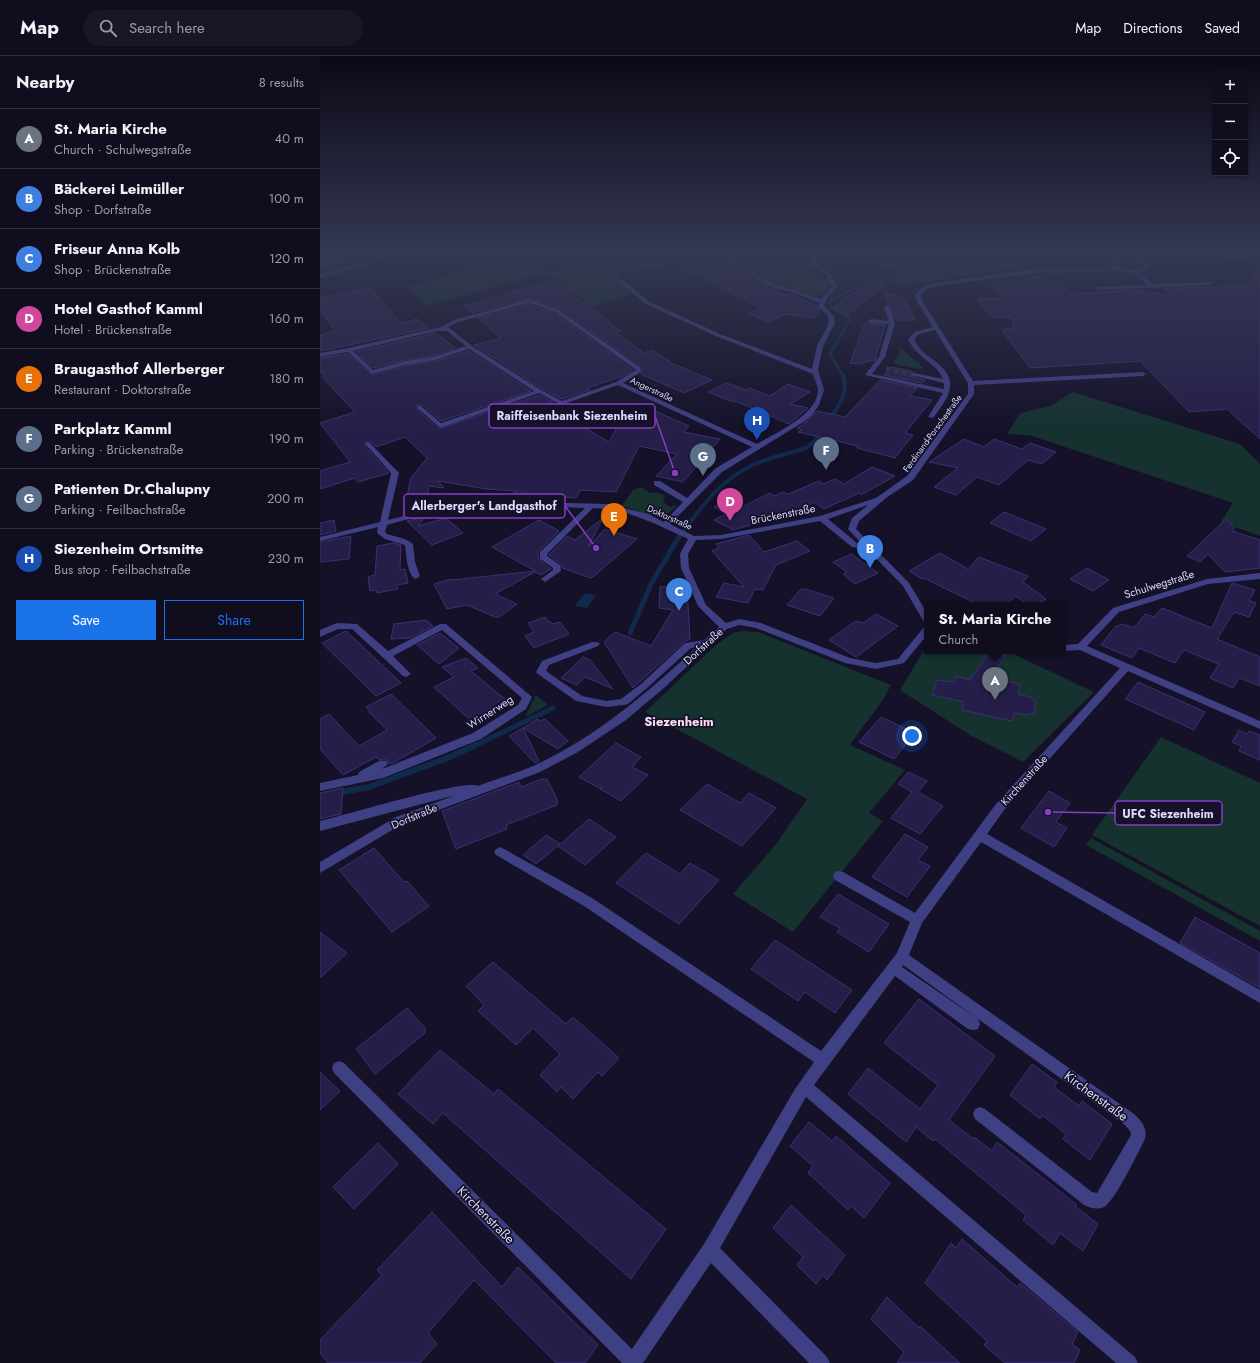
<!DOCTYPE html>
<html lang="en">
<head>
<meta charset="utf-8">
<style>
  :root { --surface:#0f0d1e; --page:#181627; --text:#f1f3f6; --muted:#9b9ca4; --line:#2f2d3c; --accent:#1a73e8 }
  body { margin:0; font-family:Jost,sans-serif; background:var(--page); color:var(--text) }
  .controls { position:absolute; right:12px; top:12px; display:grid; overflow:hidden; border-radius:0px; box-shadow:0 1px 3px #0004 }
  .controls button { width:36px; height:36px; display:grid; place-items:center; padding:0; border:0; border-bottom:1px solid var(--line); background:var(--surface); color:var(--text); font:20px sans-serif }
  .you { position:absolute; left:592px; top:680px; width:14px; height:14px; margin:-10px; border:3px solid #fff; border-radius:50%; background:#1a73e8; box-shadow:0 0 0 6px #1a73e833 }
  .badge { display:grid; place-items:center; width:26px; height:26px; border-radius:50%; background:var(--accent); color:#fff; font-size:13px; font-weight:700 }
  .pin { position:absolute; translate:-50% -33px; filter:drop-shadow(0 1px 2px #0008) }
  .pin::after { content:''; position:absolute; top:21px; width:14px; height:12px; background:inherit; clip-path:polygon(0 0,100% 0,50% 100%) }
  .popup { position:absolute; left:604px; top:546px; width:142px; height:52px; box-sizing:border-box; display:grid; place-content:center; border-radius:0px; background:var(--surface); filter:drop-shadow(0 1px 3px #0005); font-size:13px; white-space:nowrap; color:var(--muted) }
  .popup b { font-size:15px; color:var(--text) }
  .popup::after { content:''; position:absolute; left:50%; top:100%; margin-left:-8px; border:8px solid transparent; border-top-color:var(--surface) }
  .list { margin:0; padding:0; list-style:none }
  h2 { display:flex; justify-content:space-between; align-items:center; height:52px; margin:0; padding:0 16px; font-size:17px }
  h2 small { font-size:13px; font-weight:400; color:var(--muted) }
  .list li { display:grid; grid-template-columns:26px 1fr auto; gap:12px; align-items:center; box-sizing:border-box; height:60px; padding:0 16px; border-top:1px solid var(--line) }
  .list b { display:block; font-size:15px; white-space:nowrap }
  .list p { margin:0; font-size:13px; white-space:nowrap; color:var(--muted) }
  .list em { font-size:13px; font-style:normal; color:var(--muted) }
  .actions { display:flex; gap:8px; padding:12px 16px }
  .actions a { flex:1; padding:9px 0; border:1px solid var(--accent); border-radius:0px; text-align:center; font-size:14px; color:var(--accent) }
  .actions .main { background:var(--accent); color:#fff }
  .icon { flex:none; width:22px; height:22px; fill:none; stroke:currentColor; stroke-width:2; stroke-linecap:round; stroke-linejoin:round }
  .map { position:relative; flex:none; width:940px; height:1307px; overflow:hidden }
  header { display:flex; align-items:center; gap:24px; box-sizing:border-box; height:56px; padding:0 20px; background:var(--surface); border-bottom:1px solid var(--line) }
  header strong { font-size:19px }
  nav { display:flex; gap:22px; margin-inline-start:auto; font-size:14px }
  .search { width:280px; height:36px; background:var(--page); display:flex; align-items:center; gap:10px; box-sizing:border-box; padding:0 14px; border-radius:22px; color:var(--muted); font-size:15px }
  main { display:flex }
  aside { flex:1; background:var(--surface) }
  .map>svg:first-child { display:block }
  .green { fill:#15322f }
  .water { fill:#112a4c }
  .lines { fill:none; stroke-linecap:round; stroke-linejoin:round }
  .stream-far3 { stroke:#112a4c; stroke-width:3 }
  .stream-far2 { stroke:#112a4c; stroke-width:4 }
  .stream-far1 { stroke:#112a4c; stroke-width:5 }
  .stream { stroke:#112a4c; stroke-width:6 }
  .building { fill:#251e48; stroke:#3b3173 }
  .minor-tunnel { stroke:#322f48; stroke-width:5.5; stroke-dasharray:5.5 2.5; stroke-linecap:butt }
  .minor { fill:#3f3f84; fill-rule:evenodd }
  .labels { text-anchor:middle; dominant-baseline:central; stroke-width:3.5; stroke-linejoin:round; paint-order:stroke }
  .far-street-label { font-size:9px; fill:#dcdafd; stroke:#141128 }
  .street-label { font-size:11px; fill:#dcdafd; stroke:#141128 }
  .quarter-label { font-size:13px; font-weight:bold; fill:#fddcf3; stroke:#141128 }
  .near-street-label { font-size:13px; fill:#dcdafd; stroke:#141128 }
  .leader { fill:none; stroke:#853dc5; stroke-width:1.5 }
  .callout-dot { fill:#853dc5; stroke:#141128; stroke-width:1.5 }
  .callout { fill:#141128; stroke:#853dc5; stroke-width:1.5 }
  .callout-label { font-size:12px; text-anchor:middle; font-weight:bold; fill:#dcdafd }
</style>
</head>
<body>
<header>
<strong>Map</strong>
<div class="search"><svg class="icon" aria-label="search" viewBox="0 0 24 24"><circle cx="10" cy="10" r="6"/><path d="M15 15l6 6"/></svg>Search here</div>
<nav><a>Map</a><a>Directions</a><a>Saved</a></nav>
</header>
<main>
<aside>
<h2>Nearby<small>8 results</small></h2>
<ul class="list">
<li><span class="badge" style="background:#6b7280">A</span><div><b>St. Maria Kirche</b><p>Church · Schulwegstraße</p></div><em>40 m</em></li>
<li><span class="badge" style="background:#3f7fe0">B</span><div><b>Bäckerei Leimüller</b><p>Shop · Dorfstraße</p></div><em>100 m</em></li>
<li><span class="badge" style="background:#3f7fe0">C</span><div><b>Friseur Anna Kolb</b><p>Shop · Brückenstraße</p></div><em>120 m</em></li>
<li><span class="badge" style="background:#d1479c">D</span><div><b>Hotel Gasthof Kamml</b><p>Hotel · Brückenstraße</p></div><em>160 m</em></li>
<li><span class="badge" style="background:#e8710a">E</span><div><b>Braugasthof Allerberger</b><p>Restaurant · Doktorstraße</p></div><em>180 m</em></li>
<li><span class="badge" style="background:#5c6f8a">F</span><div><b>Parkplatz Kamml</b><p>Parking · Brückenstraße</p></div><em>190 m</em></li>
<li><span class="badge" style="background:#5c6f8a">G</span><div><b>Patienten Dr.Chalupny</b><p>Parking · Feilbachstraße</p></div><em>200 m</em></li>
<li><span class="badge" style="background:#1a4fb4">H</span><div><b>Siezenheim Ortsmitte</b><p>Bus stop · Feilbachstraße</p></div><em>230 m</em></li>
</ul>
<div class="actions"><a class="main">Save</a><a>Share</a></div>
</aside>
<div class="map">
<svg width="940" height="1307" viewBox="0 0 940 1307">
  <rect width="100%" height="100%" fill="#141128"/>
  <!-- green -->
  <g class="green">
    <polygon points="267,195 333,195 352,208 297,218 318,236 271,251 229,216 106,250 88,230 203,198 229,216 281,206"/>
    <polygon points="393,195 453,195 500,222 507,223 510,229 504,238 495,241 472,232 459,230 410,205"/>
    <polygon points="520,195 627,195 663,206 689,202 701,208 700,211 581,230 571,227 565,221 581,217"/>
    <polygon points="880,195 940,195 940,199 886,201"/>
    <polygon points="579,291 604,312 599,313 575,308 574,306 580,296"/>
    <polygon points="753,336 920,388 940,408 940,480 901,466 913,447 709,379 687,378 700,357 730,350"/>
    <path d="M321,431L330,437C336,435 340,437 345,440L343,446L350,451L358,448C355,451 352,455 349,457C335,464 316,454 302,450L313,434Z"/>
    <polygon points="423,575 438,576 571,629 564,642 530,689 585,714 549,757 563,765 473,876 413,838 457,787 487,743 325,656 396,589 413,577"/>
    <polygon points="607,589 607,595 687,595 774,636 703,706 650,679 580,634"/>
    <polygon points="216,639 228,649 205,661"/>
    <polygon points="841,681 940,727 940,870 772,779"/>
    <polygon points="771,782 940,875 940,885 766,789"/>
  </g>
  <!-- water -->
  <g class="water">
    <polygon points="15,195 44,195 37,198 41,200 30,200 24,202 24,206 12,211 0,212 0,201 16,196"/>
    <polygon points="733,218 736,221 726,222 728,225 708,226 704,221"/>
    <polygon points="265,537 276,539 267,552 255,550"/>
  </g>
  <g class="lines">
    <!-- stream-far3 -->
    <g class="stream-far3">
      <polyline points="677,195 697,206"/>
      <polyline points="811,198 852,198 905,195"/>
      <polyline points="529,265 528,260 510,251 510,245 540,229 557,224 648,215 729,198 767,200"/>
      <polyline points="523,320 510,298 526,270"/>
    </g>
    <!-- stream-far2 -->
    <g class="stream-far2">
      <path d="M510,363C519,350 529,336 523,319"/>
      <path d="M359,482C378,454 401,423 433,409C450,401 468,398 486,392L493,387L502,376"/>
    </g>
    <!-- stream-far1 -->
    <g class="stream-far1">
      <polyline points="310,577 332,526 359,481"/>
      <polyline points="154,690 233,652"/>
    </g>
    <!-- stream -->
    <polyline class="stream" points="16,737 49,731 125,703 156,689"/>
  </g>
  <!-- building -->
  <g class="building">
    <polygon points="383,198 465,239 470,238 497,250 500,254 493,262 466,258 448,266 428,257 442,253 355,208 359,207 356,205"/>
    <polygon points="940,213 940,383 907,353 869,356 820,305 710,312 682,274 694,272 692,261 672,262 658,243 684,242 673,228 739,225 751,238 813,234 851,239 844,233 925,229"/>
    <polygon points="563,223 567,228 526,260 514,251 525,242"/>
    <polygon points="234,224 251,235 247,235 251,238 250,238 289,265 288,266 301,275 295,276 324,297 332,294 353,308 392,324 364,337 321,318 322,316 321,310 240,253 211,242 152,257 144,250"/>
    <polygon points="51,232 81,267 97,263 109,272 0,295 0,279 15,275 0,254 0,242"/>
    <polygon points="564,236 585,243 595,264 576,264 571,251 568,248"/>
    <polygon points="210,249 234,257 313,314 303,320 267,332 270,334 242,343 222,333 154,289 181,282 158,262"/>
    <polygon points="545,267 565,269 555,304 539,308 530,307"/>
    <polygon points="115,277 135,292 113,300 85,304 53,312 36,296"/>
    <polygon points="149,295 211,335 121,365 102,349 96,349 96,353 119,373 219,339 233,346 226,349 289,386 302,362 326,351 369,370 364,376 400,383 363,426 336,420 357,398 319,390 296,436 261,434 256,442 193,437 197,435 166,433 118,425 124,432 109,430 107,443 114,450 112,451 83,459 91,422 107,402 85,381 56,391 51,386 46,386 45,390 69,417 38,426 35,422 0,433 0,415 30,406 0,367 35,356 4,323 3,316 0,316 0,302 28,298 52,319 85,310 116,305"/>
    <polygon points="572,311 593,316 590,319 591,320 605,324 602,327 564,319"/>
    <polygon points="560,324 597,332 590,340 612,344 585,377 593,379 575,402 537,392 538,390 478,376 482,374 477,372 486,366 497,355 525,361"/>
    <polygon points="407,327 426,334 429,332 450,340 468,328 490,336 470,348 488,352 469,368 415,345 413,346 388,336"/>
    <polygon points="644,383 664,391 674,383 702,393 710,387 736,396 722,408 708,404 679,429 657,421 636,439 614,431 638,412 609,406"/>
    <polygon points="552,411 575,420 541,439 539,437 504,453 494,446 461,463 458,461 413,474 394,464 406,458 394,451 410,444 422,451 450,437 455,440 463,436 468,438 499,425 503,428 515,423 524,428"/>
    <polygon points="684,456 726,473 711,485 670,467"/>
    <polygon points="106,460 98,470 126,462 143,477 112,489 87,465"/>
    <polygon points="283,462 268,491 285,473 317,483 274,520 271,522 242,512 241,508 229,499 247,480 255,484"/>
    <polygon points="906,463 915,472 912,475 940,484 940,512 905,516 888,498 880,506 867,500"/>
    <polygon points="14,464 16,475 0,479 0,467"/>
    <polygon points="219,464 239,475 218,496 219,504 231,513 221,519 215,516 175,538 197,548 179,561 175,561 147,549 127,553 114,528 131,523 132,524 215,515 172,491"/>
    <polygon points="429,479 444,496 477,485 490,495 456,509 443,534 435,533 428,547 396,541 404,527 424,531 392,495 399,492 396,488"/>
    <polygon points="31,480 29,503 0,506 0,486"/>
    <polygon points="74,487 81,489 80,514 85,513 88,527 77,529 78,533 57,537 56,534 50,535 48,521 55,519 57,490"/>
    <polygon points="620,497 648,513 659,501 708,520 703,526 726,543 715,549 709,549 695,540 686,549 659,549 604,522 602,523 589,515"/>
    <polygon points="532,498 558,517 535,528 523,518 527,516 513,506"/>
    <polygon points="767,512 789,524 773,535 750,523"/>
    <polygon points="912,527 935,534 929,545 936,547 929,561 914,556 897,583 940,601 940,630 919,622 913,632 890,622 899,608 864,594 855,607 819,592 812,602 781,589 795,571 803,568 814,572 825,558 834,561 842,552 892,572"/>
    <polygon points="367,530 370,583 364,586 313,632 284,586 295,576 331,590 353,554 339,552 340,531"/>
    <polygon points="481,533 485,533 514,542 500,560 467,549"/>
    <polygon points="556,558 578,570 536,601 509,584 536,565 543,567"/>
    <polygon points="225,561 229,566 231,566 233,568 240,566 249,578 214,592 205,580 214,576 208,567"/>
    <polygon points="106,564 113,570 90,582 71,583 74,568"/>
    <polygon points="26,575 39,587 81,627 56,640 2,587"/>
    <polygon points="120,577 139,592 119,608 97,589"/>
    <polygon points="670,595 685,600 671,622 700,628 698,638 710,641 716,646 714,657 706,659 694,657 692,665 642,654 644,646 612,639 617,624 634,626 636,620 650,624"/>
    <polygon points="263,601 270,604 293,633 265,621 257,629 241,622"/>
    <polygon points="146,602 158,612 151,615 186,644 151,665 114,631 134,621 122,611"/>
    <polygon points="818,626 863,646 885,656 874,674 805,643"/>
    <polygon points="71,638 116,682 73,707 69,708 68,704 59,704 56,701 23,719 0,693 0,663 9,658 39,690 67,674 49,656 50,656 46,651"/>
    <polygon points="561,661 595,677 574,703 539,686"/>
    <polygon points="218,663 220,665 225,663 248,685 238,693 203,672"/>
    <polygon points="203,672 219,705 215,707 189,680"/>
    <polygon points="919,674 927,678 929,675 940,679 940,704 919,695 921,690 912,686"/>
    <polygon points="296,687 321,701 312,711 328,719 301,745 280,733 283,731 279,732 259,721"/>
    <polygon points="588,716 607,725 598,736 623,750 600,778 571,762 592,736 578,728"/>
    <polygon points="222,723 227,723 237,743 237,749 186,769 187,773 136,793 122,755 199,726 201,731"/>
    <polygon points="387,728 420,747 429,737 456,752 422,790 360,754"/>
    <polygon points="23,732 21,758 0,763 0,737"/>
    <polygon points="729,735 750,747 736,766 747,772 734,791 701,772"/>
    <polygon points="269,763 296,781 265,809 238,790"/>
    <polygon points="585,778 608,791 598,804 610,810 587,841 552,821"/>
    <polygon points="226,779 240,788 216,808 203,799"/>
    <polygon points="54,792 84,826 87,825 109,850 72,876 19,814"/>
    <polygon points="326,797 360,818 370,807 399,824 359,868 296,827"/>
    <polygon points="518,838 569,868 549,896 517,876 520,872 500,861"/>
    <polygon points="875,861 940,897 940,932 860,887"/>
    <polygon points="0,876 27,897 0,922"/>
    <polygon points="455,884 532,934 515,957 485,936 478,945 431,913"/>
    <polygon points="173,906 246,968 253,961 299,1002 282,1020 278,1016 253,1043 241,1031 237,1036 220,1019 240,998 213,972 196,989 158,955 164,949 146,930"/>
    <polygon points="599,943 675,1000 629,1064 653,1083 654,1081 672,1095 677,1086 756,1148 755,1150 778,1168 763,1195 740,1177 733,1189 703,1164 706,1159 615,1083 613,1085 596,1071 586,1086 528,1038 548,1012 600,1053 618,1029 564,987"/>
    <polygon points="87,952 105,972 105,977 55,1018 36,993"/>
    <polygon points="120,994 174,1038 178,1033 346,1173 311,1223 123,1057 113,1068 78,1038"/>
    <polygon points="712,1008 737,1026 734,1031 759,1050 762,1045 792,1068 770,1104 743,1083 746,1078 722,1059 720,1063 690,1039"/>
    <polygon points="0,1016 20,1035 0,1054"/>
    <polygon points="489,1066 512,1085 516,1080 570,1127 544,1162 531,1150 528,1154 488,1117 493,1110 470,1090"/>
    <polygon points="58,1087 78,1108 34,1153 13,1131"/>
    <polygon points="471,1149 525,1199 507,1224 503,1219 496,1228 477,1209 483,1201 453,1172"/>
    <polygon points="112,1156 182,1231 198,1211 278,1289 265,1307 236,1307 154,1224 108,1277 117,1288 100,1307 8,1307 0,1297 0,1284 62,1219 57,1214"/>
    <polygon points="642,1183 697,1231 700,1227 758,1276 752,1288 760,1294 754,1307 685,1307 664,1289 667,1285 605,1227 631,1187 636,1192"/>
    <polygon points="567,1241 599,1272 600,1270 640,1307 577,1307 584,1296 551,1263"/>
  </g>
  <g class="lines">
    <!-- minor-tunnel -->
    <polyline class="minor-tunnel" points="566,313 594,319"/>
    <!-- minor -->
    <g class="minor">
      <polygon points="70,195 76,195 42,210 0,222 0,218 38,208"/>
      <polygon points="368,195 374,195 351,205 347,204"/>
      <path d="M387,195H392L458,230L472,233L501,243L512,230L506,219L492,209L491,202L499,195H504L496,202V207L510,217L518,230L507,242L504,250L514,260L515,267L503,290L498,314L504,334L499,349L493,358L485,365L402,416L350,468L374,480L401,479L500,460L556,442L587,420L648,338V327L615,274L599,278L594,283C599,294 606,299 615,305C641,325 629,341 613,362L608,361L623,337L545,319L559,301L569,268L551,267L548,265L551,263L569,265L564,251L567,249L570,251L575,267L565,301L552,318L624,333V327L591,319L594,317L623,323C616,306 596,302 588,283L595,276L613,271L597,246L595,239L601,232L615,227L716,213H792L787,207L791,203L795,202L773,195H779L802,202L861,204L940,200V202L861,206L823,205L827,207L830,212L820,217L833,228L892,226L893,227L890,229L779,234L777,233V231L827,229L815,217L798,215L716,217L616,230L605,234L601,239L603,246L653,325L823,316L826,318L823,320L654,329V338L593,424L566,442L539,465L536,473L589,527L607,557V567L604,566L583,530L547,493L532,491L500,465L401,483L376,484L368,498L369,512L386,549L406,567L419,563L441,567L530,602L556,607L578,603L604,571L607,570V579L584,607L556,613L525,607L436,572L419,569L407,573L345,631L306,664L258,696L220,716L84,767L0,817V806L76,761L136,739L0,775V765C22,760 147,722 158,730C176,723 195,718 213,710C275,682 327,637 377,591L371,592L327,632L308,648L304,649L286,651L256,645L218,618L216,616L222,605L272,586H278L280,588L278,590L229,609L226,615L262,640L286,645L301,643L321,628L365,587L384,584L399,571L378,550L361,512L360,498L368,483C338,469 308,453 273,452L228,497L227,500L240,509L241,515L225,526L221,523L233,514V512L220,503V496L265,452C214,450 162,447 112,457C97,460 82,465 67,469L65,476L67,478L85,483L93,488L95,506L100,520L96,523C87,520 86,497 85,489L65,483L57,477L58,471L0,485V481L60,466L71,417L46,389V387H50L79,417L68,464L112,453L150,448L210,446L288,448L328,458L344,466L363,446L334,429V425H340L367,442L396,412L432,391L298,329L241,349L219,337L120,372L97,352V350H101L121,367L214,335L149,293L116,304L85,309L52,318L28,296L0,301V297L29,292L121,271L134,264L210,243L239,254L320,311L321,316L303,327L437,388C456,377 499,358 498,333C497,328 494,323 493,318L396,280L326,248L296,224L301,223L330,246L400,278L492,313L497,290L509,267L508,260L498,250L500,247L469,235L454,232ZM800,204C809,205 819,204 824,211C814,217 800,215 792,207ZM210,247L235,256L316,314L296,326L242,345L221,334L152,290L128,271L138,266ZM116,275H127L146,290L113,301L85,305L53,314L33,295ZM548,449L532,462L528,473L541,487H537L508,463Z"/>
      <path d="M940,517V523L888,528L799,556L767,590L940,665V673L808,615L684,754L667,778L940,934V947L661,786L602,867L589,899L814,1058C822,1065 829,1074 824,1085C818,1097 794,1146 784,1151C778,1154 769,1152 764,1149L655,1063L653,1058L655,1053L660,1051L665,1053L772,1136L777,1137L811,1079L810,1075L804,1068L583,909L582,911L658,963L660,968L658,973L653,974L648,973L575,920L494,1029L815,1301L818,1307H796L486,1041L400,1192L507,1301L510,1307H489L391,1207L323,1307H302L14,1017L12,1012L14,1007L19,1005L24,1007L312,1293L384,1188L475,1033L494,1006L264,850L176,799L174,796L176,793L180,791L184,793L272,842L501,995L577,897L590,866L515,824L513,820L515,816L519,815L523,816L595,857L676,748L800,612L760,594L743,595V589L758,588L793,552L887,523Z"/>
      <polygon points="17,567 37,568 68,595 120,568 126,568 212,641 206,653 161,683 63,722 0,735 0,727 38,719 39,716 59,705 67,705 68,708 62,713 153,677 198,649 202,642 122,574 73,600 91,618 86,621 83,620 32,573 18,573 0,581 0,574"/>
    </g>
  </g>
  <!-- sky -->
  <linearGradient id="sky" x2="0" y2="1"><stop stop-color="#0b0916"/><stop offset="0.52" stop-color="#343853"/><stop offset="1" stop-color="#343853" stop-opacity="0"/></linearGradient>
  <rect width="940" height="378" fill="url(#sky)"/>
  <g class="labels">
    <!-- far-street labels -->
    <g class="far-street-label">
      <text transform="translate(332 333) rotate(25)">Angerstraße</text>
      <text transform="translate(612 377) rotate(-54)">Ferdinand-Porschestraße</text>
      <text transform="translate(350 461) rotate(24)">Doktorstraße</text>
    </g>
    <!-- street labels -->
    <g class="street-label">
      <text transform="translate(463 458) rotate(-11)">Brückenstraße</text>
      <text transform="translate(839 528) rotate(-17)">Schulwegstraße</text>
      <text transform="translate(383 590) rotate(-42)">Dorfstraße</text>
      <text transform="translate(170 656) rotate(-33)">Wirnerweg</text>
      <text transform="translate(704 724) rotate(-48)">Kirchenstraße</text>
      <text transform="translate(94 760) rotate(-23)">Dorfstraße</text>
    </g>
    <!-- quarter labels -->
    <g class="quarter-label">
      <text x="359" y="665">Siezenheim</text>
    </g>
    <!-- near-street labels -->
    <g class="near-street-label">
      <text transform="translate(776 1040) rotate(36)">Kirchenstraße</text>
      <text transform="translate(166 1159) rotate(45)">Kirchenstraße</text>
    </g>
  </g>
  <!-- callouts -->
  <path class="leader" d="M355 417L335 360M276 492L245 450M728 756L795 757"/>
  <g class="callout-dot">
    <circle cx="355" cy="417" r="4"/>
    <circle cx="276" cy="492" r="4"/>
    <circle cx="728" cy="756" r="4"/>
  </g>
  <g class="callout">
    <rect x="169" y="348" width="166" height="24" rx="4"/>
    <rect x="84" y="438" width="161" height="24" rx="4"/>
    <rect x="795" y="745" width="107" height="24" rx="4"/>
  </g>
  <g class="callout-label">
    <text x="252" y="364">Raiffeisenbank Siezenheim</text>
    <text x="164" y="454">Allerberger's Landgasthof</text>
    <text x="848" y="762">UFC Siezenheim</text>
  </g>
</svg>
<div class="controls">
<button>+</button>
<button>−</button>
<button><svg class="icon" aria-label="locate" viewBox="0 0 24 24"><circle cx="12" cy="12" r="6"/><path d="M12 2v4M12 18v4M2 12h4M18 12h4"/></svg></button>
</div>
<div class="you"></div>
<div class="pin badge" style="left:675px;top:644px;background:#6b7280">A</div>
<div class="popup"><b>St. Maria Kirche</b>Church</div>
<div class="pin badge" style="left:550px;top:512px;background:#3f7fe0">B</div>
<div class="pin badge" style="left:359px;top:555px;background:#3f7fe0">C</div>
<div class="pin badge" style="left:410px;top:465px;background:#d1479c">D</div>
<div class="pin badge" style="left:294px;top:480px;background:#e8710a">E</div>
<div class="pin badge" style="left:506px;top:414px;background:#5c6f8a">F</div>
<div class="pin badge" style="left:383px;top:420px;background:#5c6f8a">G</div>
<div class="pin badge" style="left:437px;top:384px;background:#1a4fb4">H</div>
</div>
</main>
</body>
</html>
